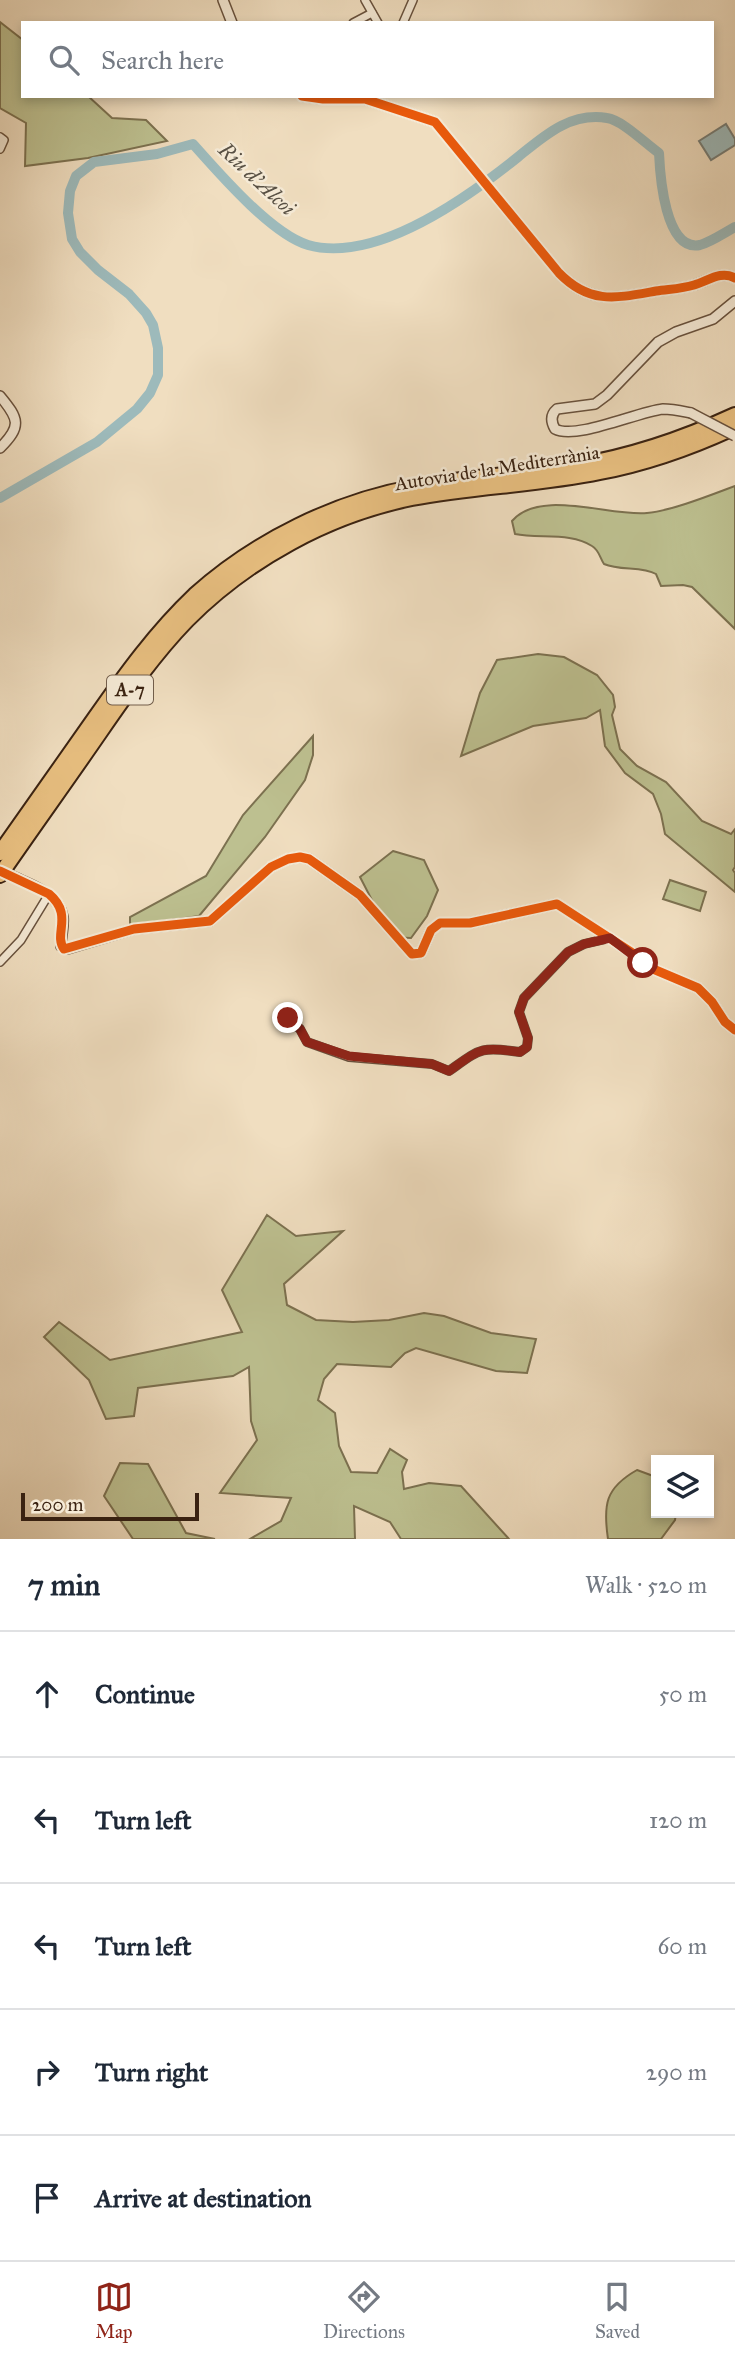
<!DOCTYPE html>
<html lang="en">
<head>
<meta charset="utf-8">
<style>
  :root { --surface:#fff; --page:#f2f2f3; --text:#1f2937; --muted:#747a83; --line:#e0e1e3; --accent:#8f2418 }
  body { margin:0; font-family:"IM FELL Great Primer",serif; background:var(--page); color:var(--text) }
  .controls { position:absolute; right:21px; bottom:21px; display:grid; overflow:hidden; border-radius:0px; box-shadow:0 4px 10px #0003 }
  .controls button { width:63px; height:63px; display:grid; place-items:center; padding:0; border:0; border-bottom:2px solid var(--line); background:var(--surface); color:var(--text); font:35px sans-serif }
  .scale { position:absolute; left:21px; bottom:18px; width:178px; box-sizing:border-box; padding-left:7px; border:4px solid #3a2211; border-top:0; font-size:19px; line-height:24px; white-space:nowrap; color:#3a2211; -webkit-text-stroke:5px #f5ead6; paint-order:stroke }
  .stop { position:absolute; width:21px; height:21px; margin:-16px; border:5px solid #8f2418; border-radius:50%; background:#fff }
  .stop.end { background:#8f2418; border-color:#fff; box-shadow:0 2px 7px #0008 }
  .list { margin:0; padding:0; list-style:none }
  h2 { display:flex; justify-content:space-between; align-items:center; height:91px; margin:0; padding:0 28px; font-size:30px }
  h2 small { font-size:23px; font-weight:400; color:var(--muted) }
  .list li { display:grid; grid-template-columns:46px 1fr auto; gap:21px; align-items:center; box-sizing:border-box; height:126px; padding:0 28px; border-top:2px solid var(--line) }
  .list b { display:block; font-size:26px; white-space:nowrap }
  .list em { font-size:23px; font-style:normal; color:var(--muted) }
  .icon { flex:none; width:38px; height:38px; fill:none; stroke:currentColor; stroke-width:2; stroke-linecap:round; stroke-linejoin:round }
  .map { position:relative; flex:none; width:735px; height:1539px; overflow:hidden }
  .search { position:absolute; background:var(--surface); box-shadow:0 4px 10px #0003; left:21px; right:21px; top:21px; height:77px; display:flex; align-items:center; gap:18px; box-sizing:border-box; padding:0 24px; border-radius:0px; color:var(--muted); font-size:26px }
  .sheet { height:721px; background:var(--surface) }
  nav { display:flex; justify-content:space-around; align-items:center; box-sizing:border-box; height:98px; border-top:2px solid var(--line); background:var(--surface); font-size:19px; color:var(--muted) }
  nav a { display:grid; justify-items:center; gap:4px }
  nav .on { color:var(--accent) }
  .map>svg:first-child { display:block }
  .green { fill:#bdc090; stroke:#7c7150; stroke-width:2 }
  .water { fill:#9dbabb; stroke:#757d77; stroke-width:2 }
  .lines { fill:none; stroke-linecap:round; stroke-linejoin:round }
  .river { stroke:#9dbabb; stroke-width:10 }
  .minor-casing { stroke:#68513d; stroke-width:10 }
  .tertiary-casing { stroke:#68513d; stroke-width:12 }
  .motorway-casing { stroke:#3a2211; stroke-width:18 }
  .minor { stroke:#f5ead6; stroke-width:7 }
  .tertiary { stroke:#f5ead6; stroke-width:9 }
  .motorway { stroke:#e8bf80; stroke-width:14 }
  .tertiary-bridge-casing { stroke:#68513d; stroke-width:12; stroke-linecap:butt }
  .tertiary-bridge { stroke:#f5ead6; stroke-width:9 }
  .cycleway-casing { stroke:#f5ead6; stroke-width:13 }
  .cycleway { stroke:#e8590c; stroke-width:9 }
  .route { stroke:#8f2418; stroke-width:9 }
  .labels { text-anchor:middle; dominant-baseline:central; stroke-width:5; stroke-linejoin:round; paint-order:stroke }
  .shield { fill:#f5ead6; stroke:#725e4c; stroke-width:2 }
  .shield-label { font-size:18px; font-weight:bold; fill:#3a2211 }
  .street-label { font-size:19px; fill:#3a2211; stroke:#f5ead6 }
  .water-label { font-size:21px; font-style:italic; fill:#585044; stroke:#f5ead6 }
</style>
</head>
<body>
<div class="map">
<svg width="735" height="1539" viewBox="0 0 735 1539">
  <rect width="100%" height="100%" fill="#f0dec0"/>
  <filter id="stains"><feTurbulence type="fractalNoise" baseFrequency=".00286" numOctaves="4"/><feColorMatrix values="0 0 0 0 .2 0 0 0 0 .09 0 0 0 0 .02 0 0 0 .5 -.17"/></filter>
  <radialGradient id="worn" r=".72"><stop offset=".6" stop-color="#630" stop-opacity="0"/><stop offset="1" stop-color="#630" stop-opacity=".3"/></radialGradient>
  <!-- green -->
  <g class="green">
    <polygon points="0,22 23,40 23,96 88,96 112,118 146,120 167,141 88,158 25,166 26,123 0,108"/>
    <path d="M735,486V629L692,587L683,585L661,586L656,574C642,566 620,571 604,564C600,558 599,550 592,546C571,532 539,539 515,534L512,521C540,488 611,517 647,513C671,511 711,495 735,486Z"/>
    <polygon points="538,654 564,657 597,675 613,695 615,707 612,715 620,749 637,766 666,782 702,821 731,834 735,829 735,867 733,870 735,873 735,892 665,834 661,814 653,794 625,773 605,746 600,710 586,718 533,726 461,756 480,693 497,660"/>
    <polygon points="313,736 313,755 305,780 265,837 199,916 130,926 130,917 206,876 243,815"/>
    <polygon points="393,851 424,860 438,890 427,916 411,938 391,937 360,877"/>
    <polygon points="670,880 706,892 700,911 663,899"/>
    <polygon points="267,1215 296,1236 343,1231 284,1284 287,1305 316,1320 353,1322 389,1320 424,1313 444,1316 491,1333 536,1339 527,1373 496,1371 416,1348 405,1353 391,1367 337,1364 324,1379 318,1400 335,1413 339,1446 351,1472 377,1473 390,1449 407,1460 402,1472 404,1489 429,1483 461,1486 509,1539 401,1539 390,1522 354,1506 355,1539 250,1539 281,1521 291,1498 220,1493 257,1440 251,1421 249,1367 233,1376 138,1388 134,1416 106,1419 89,1380 44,1337 59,1322 110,1360 242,1332 222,1290"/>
    <polygon points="120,1463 148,1464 186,1533 215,1539 133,1539 104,1496"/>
    <path d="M637,1470L656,1477V1513H676L675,1520L661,1539H608C603,1505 605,1488 637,1470Z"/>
  </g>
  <!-- water -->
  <polygon class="water" points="726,124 735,139 735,145 711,160 699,141"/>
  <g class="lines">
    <!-- river -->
    <path class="river" d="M0,498L97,442L137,409L150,393L158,375V348L153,325L146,313L129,294L98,270L80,252L72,239L68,213L70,191L76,176L94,162L157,154L193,144C218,172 271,234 308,245C376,264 467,198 518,157C544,136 570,112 607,118C622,120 645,143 659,153C660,175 665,252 700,245C711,242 724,233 735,227"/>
    <defs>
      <g id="minor">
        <polyline points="365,0 378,23"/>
        <polyline points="353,23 372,13"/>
        <polyline points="403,23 413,0"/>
        <polyline points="0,137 4,140 0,149"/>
        <polyline points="0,962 21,940 49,894"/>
        <path d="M288,1018L300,1029L307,1042L349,1057L432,1064L449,1071C480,1049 480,1046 520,1052L527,1047L528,1038L519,1012L524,998L568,952L584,944L610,938"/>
      </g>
      <g id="tertiary">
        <polyline points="223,0 232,23"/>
        <path d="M302,96L323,99H365L435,122L559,273C590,305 617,298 656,291C669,289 681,289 694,285C708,281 721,270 735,278"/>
        <path d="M0,396C19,419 22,426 0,448"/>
        <path d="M691,413C681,411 673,409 663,409C637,412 576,440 555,429C551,422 550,415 557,409L595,404L607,395L658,342L676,332L713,319L735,301"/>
        <path d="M12,876C31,885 59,893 63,917C64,927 61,936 61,946L67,949L134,929L210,921L271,867L288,859L300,857L309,859L360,895L412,954L421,953L431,930L440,923H470L557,904L631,952L646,966L698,988L712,1002L725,1022L735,1030"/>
      </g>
      <g id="motorway">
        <path d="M0,853C32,808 63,763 95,718C125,675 156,632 195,595C255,541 336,501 416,487C468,477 522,475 574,466C630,457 683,439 735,415"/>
        <path d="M0,875C33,827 67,780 100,732C127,693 154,654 187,620C248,559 328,515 412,498C474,486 538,485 600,472C647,463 692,447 735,427"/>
      </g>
    </defs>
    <!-- minor casing -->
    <use href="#minor" class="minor-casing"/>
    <!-- tertiary casing -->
    <use href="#tertiary" class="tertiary-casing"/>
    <!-- motorway casing -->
    <use href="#motorway" class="motorway-casing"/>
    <!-- minor -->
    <use href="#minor" class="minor"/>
    <!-- tertiary -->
    <use href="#tertiary" class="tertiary"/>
    <!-- motorway -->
    <use href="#motorway" class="motorway"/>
    <defs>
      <polyline id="tertiary-bridge" points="691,413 735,436"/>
    </defs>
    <!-- tertiary-bridge casing -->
    <use href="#tertiary-bridge" class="tertiary-bridge-casing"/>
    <!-- tertiary-bridge -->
    <use href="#tertiary-bridge" class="tertiary-bridge"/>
    <defs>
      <g id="cycleway">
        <path d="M302,96L323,99H365L435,122L559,273C590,305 617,298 656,291C669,289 681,289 694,285C708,281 721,270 735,278"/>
        <path d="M0,871L49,894C74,915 53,934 64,949L134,929L210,921L271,867L288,859L300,857L309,859L360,895L412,954L421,953L431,930L440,923H470L557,904L631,952L646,966L698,988L712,1002L725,1022L735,1030"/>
      </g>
    </defs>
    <!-- cycleway casing -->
    <use href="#cycleway" class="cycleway-casing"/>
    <!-- cycleway -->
    <use href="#cycleway" class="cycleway"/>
  </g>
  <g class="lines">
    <!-- route -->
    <path class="route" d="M288,1018L300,1029L307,1042L349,1056L432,1064L449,1071C480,1049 480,1046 520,1052L527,1047L528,1038L519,1012L524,998L568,952L584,944L610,938L643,963"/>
  </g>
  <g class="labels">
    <!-- shield labels -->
    <rect class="shield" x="107" y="675.5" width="46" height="29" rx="5"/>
    <g class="shield-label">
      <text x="130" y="690">A-7</text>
    </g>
    <!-- street labels -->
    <g class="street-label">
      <text transform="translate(497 468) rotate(-9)">Autovia de la Mediterrània</text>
    </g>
    <!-- water labels -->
    <g class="water-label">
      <text transform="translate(257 179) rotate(43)">Riu d'Alcoi</text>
    </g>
  </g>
  <rect width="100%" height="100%" filter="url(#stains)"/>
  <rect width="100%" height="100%" fill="url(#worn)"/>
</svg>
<div class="controls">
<button><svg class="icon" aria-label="layers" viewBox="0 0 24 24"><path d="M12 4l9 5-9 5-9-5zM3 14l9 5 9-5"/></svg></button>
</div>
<div class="scale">200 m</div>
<div class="stop" style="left:643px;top:963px"></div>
<div class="stop end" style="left:288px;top:1018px"></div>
<div class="search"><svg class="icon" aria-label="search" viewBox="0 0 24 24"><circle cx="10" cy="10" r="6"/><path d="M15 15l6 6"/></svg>Search here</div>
</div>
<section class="sheet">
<h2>7 min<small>Walk · 520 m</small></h2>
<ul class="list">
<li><svg class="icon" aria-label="ahead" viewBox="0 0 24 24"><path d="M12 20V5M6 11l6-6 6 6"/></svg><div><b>Continue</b></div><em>50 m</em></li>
<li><svg class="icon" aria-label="left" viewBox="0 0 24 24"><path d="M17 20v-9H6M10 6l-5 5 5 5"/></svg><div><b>Turn left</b></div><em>120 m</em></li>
<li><svg class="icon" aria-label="left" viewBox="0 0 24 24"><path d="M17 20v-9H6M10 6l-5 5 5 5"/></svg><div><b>Turn left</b></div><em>60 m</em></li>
<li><svg class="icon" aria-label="right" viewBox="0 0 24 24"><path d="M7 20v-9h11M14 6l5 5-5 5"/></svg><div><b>Turn right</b></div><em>290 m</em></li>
<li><svg class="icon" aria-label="arrive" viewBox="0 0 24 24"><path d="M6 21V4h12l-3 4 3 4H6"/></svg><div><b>Arrive at destination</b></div></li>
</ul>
</section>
<nav>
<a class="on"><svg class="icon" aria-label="map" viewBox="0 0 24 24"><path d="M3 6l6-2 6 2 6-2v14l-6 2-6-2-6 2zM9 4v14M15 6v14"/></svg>Map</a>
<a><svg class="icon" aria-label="directions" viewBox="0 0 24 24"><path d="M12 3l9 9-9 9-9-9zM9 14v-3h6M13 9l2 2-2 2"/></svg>Directions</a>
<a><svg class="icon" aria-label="saved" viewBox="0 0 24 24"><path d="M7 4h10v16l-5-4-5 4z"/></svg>Saved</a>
</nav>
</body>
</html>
